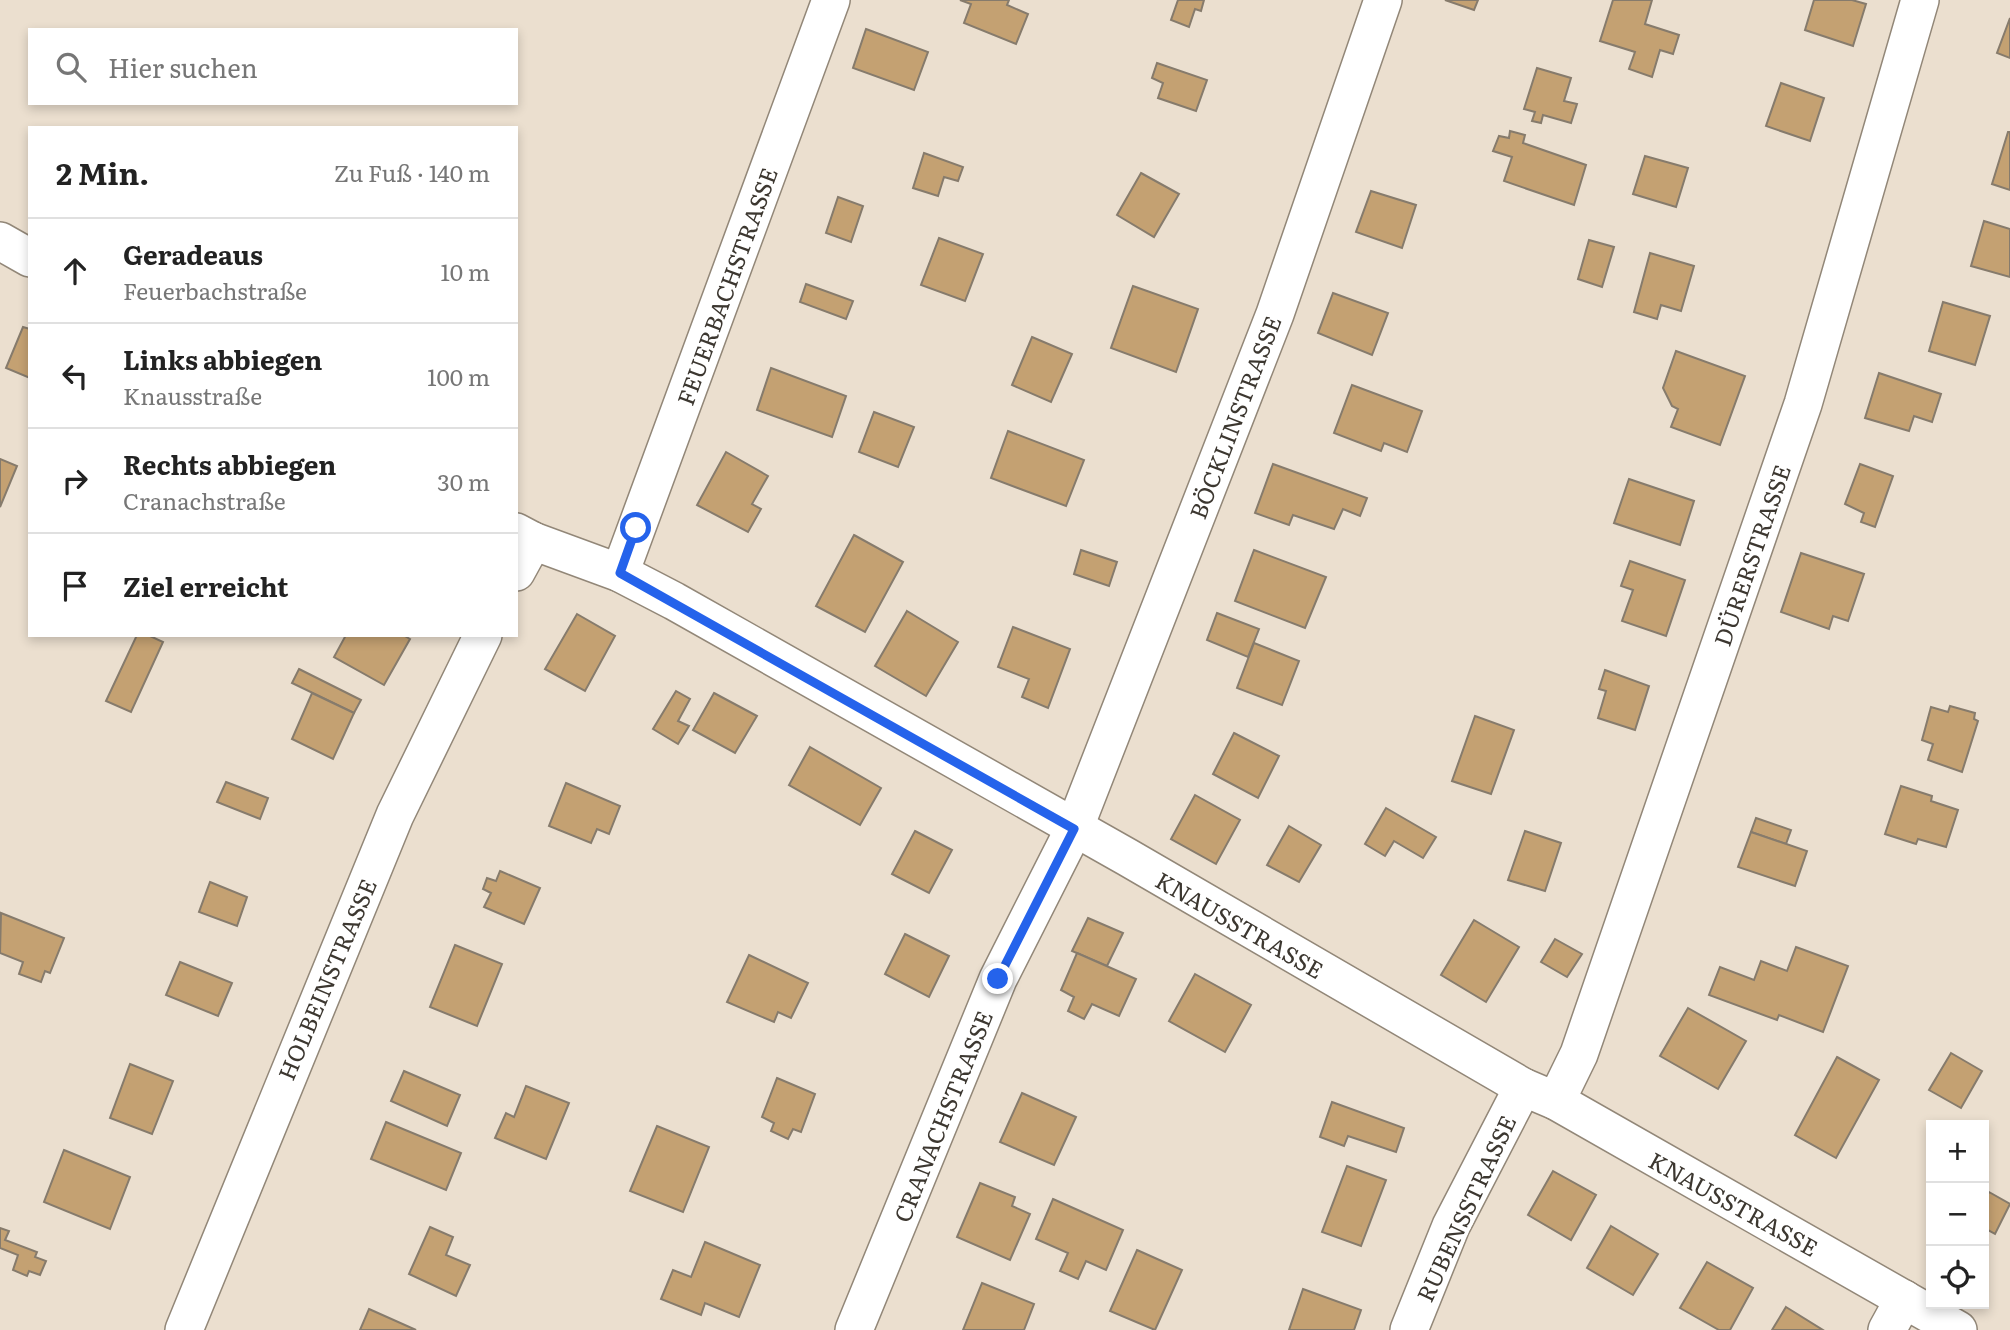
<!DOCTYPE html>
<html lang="de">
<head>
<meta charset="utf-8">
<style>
  :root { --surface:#fff; --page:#f6f6f6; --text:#222; --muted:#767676; --line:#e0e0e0 }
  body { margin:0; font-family:Literata,serif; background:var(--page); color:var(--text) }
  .controls { position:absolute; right:21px; bottom:21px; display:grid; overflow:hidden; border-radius:0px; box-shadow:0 4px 10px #0003 }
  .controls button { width:63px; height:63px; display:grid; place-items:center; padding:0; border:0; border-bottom:2px solid var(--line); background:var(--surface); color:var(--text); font:35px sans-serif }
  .stop { position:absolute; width:21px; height:21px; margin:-16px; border:5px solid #2563eb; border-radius:50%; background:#fff }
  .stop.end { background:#2563eb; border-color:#fff; box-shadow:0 2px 7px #0008 }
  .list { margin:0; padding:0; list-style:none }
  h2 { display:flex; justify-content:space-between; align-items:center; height:91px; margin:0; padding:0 28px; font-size:30px }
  h2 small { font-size:23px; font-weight:400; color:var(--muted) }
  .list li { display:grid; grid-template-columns:46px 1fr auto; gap:21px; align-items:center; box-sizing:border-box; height:105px; padding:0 28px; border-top:2px solid var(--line) }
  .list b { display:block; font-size:26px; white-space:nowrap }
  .list p { margin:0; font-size:23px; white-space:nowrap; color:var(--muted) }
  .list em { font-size:23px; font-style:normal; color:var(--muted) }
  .icon { flex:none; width:38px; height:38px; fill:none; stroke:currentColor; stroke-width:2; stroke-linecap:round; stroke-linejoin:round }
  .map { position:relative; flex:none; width:2010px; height:1330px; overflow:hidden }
  .search { position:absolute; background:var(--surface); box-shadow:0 4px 10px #0003; left:28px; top:28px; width:490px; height:77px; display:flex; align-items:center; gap:18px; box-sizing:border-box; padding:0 24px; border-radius:0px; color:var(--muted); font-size:26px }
  .panel { position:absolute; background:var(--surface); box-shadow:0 4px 10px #0003; left:28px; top:126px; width:490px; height:511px; border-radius:0px }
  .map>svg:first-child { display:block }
  .building { fill:#c4a172; stroke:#867b6c; stroke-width:2 }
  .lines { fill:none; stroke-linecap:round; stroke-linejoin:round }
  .minor-casing { stroke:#928778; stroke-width:40 }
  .minor { stroke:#fff; stroke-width:37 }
  .route { stroke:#2563eb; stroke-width:9 }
  .labels { text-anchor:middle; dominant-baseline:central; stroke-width:7; stroke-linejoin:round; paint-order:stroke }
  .street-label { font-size:23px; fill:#3c3730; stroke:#fff }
</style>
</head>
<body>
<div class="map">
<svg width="2010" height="1330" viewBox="0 0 2010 1330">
  <rect width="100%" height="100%" fill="#ebdfcf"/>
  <!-- building -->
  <g class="building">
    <polygon points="960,0 1009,0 1007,5 1028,14 1016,44 964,23 971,4"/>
    <polygon points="1178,0 1204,0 1201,11 1195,9 1189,27 1171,20"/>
    <polygon points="1445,0 1478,0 1474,10"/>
    <polygon points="1613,0 1652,0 1645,24 1679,35 1673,54 1660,50 1652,77 1629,69 1635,52 1600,41"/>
    <polygon points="1814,0 1852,0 1866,4 1853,46 1805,30"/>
    <polygon points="2010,18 2010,58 1997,53"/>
    <polygon points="866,29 928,52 914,90 853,68"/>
    <polygon points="1157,63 1207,80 1196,111 1158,98 1163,83 1152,78"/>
    <polygon points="1537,68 1571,78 1564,101 1577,104 1571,123 1543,115 1541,123 1532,121 1535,112 1524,109"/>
    <polygon points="1781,83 1824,98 1810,141 1766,126"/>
    <polygon points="1510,131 1525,135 1523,143 1586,165 1574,205 1504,181 1512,157 1493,151 1499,136 1509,138"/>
    <polygon points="2008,132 2010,132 2010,190 1992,184"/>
    <polygon points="924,153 963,167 958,181 944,177 938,196 913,188"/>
    <polygon points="1645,156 1688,168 1676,207 1633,194"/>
    <polygon points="1141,173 1179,194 1154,237 1117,215"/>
    <polygon points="1371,191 1416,205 1402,248 1356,232"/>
    <polygon points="838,197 863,206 851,242 826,233"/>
    <polygon points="1984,221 2010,229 2010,277 1971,266"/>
    <polygon points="939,238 983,254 965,301 921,285"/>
    <polygon points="1589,240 1614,247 1602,287 1578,279"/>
    <polygon points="1650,253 1694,266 1681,311 1661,305 1657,319 1634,312"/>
    <polygon points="806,284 853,301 846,319 800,302"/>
    <polygon points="1133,286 1198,309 1176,372 1111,348"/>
    <polygon points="1333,293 1388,313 1372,355 1318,333"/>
    <polygon points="1943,302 1990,316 1975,365 1929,351"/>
    <polygon points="23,327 30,329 30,378 6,368"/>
    <polygon points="1032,337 1072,354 1051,402 1012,385"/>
    <polygon points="1676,351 1745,376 1720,445 1671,427 1678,409 1672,406 1663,388"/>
    <polygon points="771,368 846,396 832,437 757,410"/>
    <polygon points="1879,373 1941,394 1932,422 1914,416 1909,431 1865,418"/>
    <polygon points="1352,385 1422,411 1407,452 1384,443 1381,451 1334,433"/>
    <polygon points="874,412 914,427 898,467 859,452"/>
    <polygon points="1008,431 1084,460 1066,506 991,478"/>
    <polygon points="726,452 768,476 752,504 761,509 748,532 697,505"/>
    <polygon points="0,459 17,466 0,507"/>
    <polygon points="1273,464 1367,498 1360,516 1343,509 1334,529 1293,515 1289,525 1255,513"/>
    <polygon points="1860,464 1893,476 1875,527 1861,522 1864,513 1845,504"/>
    <polygon points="1629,479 1694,501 1680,545 1614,523"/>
    <polygon points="854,535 903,562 865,632 816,606"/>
    <polygon points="1081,550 1117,562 1109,586 1074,574"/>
    <polygon points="1254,550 1326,577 1305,628 1235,601"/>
    <polygon points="1801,553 1864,574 1848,621 1833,616 1829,629 1781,612"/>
    <polygon points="1630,561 1685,580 1666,636 1622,621 1633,590 1621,586"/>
    <polygon points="907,611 958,642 926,696 875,666"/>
    <polygon points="1217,613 1259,629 1248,657 1207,640"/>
    <polygon points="577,614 615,636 585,691 545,669"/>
    <polygon points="1013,627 1070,649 1048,708 1022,697 1029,679 998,667"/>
    <polygon points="137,635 148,635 163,642 131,712 106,701"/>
    <polygon points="346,635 403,635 410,639 384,685 334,657"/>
    <polygon points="1254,643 1299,661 1282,705 1237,688"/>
    <polygon points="299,669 361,700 354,713 292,683"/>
    <polygon points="1605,670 1649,686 1635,730 1598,718 1606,691 1599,689"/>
    <polygon points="676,691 690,699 678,721 689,726 678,744 653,729"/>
    <polygon points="312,693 354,713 333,759 292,739"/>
    <polygon points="714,693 757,716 735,753 693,730"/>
    <polygon points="1950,706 1975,713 1974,719 1978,721 1962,772 1928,760 1933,744 1922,740 1931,707 1948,712"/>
    <polygon points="1475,716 1514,730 1491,794 1452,781"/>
    <polygon points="1234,733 1279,756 1258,798 1213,774"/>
    <polygon points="810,747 881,788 860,825 789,785"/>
    <polygon points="226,782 268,798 260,819 217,802"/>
    <polygon points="566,783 620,806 609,834 597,829 591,843 549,826"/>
    <polygon points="1901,786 1932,796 1931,801 1958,810 1946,847 1918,839 1916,844 1885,834"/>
    <polygon points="1195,795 1240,820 1216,864 1171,839"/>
    <polygon points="1386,808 1436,837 1423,858 1394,841 1385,856 1365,844"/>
    <polygon points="1756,818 1791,830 1786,844 1751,832"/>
    <polygon points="1289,826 1321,845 1299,882 1267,865"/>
    <polygon points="915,831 952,850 929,893 892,874"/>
    <polygon points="1525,831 1561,843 1545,891 1508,880"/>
    <polygon points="1751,832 1807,851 1795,886 1738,867"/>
    <polygon points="500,871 540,888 524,924 484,907 491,893 483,889 487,878 496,881"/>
    <polygon points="210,882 247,897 237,926 199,912"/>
    <polygon points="1,913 64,938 50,973 45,971 41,982 19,974 23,962 0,953"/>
    <polygon points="1088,918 1123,933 1107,966 1072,951"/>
    <polygon points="1474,920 1519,947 1486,1002 1441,975"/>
    <polygon points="905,934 949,956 929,997 885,974"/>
    <polygon points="1555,939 1582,954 1567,977 1541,962"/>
    <polygon points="455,945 502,964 477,1026 430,1007"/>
    <polygon points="1796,947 1848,966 1823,1032 1779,1015 1777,1020 1709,995 1720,967 1754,980 1761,961 1787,971"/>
    <polygon points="1077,953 1136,979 1119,1016 1092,1004 1084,1019 1068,1011 1074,997 1061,990"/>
    <polygon points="749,955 808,983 791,1018 778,1012 774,1022 727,1002"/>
    <polygon points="180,962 232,983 218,1016 166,995"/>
    <polygon points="1195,974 1251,1005 1225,1052 1169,1021"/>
    <polygon points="1688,1008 1746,1041 1718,1089 1660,1056"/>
    <polygon points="1951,1053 1982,1071 1961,1108 1929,1090"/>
    <polygon points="1837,1057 1879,1080 1836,1158 1795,1135"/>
    <polygon points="130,1064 173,1081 152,1134 110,1118"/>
    <polygon points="404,1071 460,1095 447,1126 391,1101"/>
    <polygon points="777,1078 815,1094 801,1132 793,1129 788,1139 771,1131 774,1123 762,1117"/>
    <polygon points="526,1086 569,1103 546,1159 495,1138 506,1113 514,1117"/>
    <polygon points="1022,1093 1076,1117 1054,1165 1000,1142"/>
    <polygon points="1332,1102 1404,1128 1396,1152 1348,1136 1344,1146 1320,1137"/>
    <polygon points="386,1122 461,1153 446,1190 371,1159"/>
    <polygon points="657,1126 709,1147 683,1212 630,1191"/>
    <polygon points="64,1150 130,1177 110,1229 44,1202"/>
    <polygon points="1347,1166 1386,1180 1361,1246 1322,1232"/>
    <polygon points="1553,1171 1596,1195 1571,1240 1528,1215"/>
    <polygon points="980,1183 1015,1197 1012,1206 1030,1214 1010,1260 957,1237"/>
    <polygon points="1989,1192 2010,1204 1995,1234 1984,1228 1984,1201"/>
    <polygon points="1053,1199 1123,1230 1106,1270 1086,1261 1078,1279 1060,1271 1068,1253 1036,1239"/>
    <polygon points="1611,1226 1658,1254 1633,1295 1587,1268"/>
    <polygon points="430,1227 453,1237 446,1255 470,1265 456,1296 409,1274"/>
    <polygon points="0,1228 9,1231 5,1240 37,1252 35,1257 46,1261 40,1275 29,1271 27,1276 13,1270 18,1255 0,1248"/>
    <polygon points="705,1242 760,1265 739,1317 705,1303 701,1315 661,1299 673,1270 691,1277"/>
    <polygon points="1137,1250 1182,1270 1155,1330 1110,1311"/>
    <polygon points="1707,1262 1753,1288 1730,1330 1719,1330 1680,1308"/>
    <polygon points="982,1283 1034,1304 1024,1330 963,1330"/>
    <polygon points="1303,1289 1361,1310 1354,1330 1289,1330"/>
    <polygon points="1786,1307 1823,1330 1772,1330"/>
    <polygon points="369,1309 416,1330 360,1330"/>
  </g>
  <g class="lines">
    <defs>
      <g id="minor">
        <polyline points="0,241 30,258"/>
        <polyline points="516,532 533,541 620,573 674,601 1127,857 1523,1087 1556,1101 1958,1330"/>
        <polyline points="516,572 533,541"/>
        <polyline points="620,573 831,0"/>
        <polyline points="1556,1101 1579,1054 1803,404 1920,0"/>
        <polyline points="184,1330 395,815 483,635"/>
        <polyline points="854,1330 998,979 1074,829 1275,314 1383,0"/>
        <polyline points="1409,1330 1451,1226 1523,1087"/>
        <polyline points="1887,1330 1904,1299"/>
      </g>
    </defs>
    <!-- minor casing -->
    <use href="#minor" class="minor-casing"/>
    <!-- minor -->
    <use href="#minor" class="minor"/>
  </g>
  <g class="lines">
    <!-- route -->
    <polyline class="route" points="636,528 620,573 1074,829 998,979"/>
  </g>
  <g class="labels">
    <!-- street labels -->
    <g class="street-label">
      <text transform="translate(726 286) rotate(-70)">FEUERBACHSTRASSE</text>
      <text transform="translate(1234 417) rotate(-69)">BÖCKLINSTRASSE</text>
      <text transform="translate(1751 555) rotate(-71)">DÜRERSTRASSE</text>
      <text transform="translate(1240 924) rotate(30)">KNAUSSTRASSE</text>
      <text transform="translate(326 979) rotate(-67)">HOLBEINSTRASSE</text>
      <text transform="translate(942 1116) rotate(-68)">CRANACHSTRASSE</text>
      <text transform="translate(1734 1203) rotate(29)">KNAUSSTRASSE</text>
      <text transform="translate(1465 1208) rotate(-65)">RUBENSSTRASSE</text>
    </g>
  </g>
</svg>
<div class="controls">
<button>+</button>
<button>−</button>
<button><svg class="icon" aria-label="locate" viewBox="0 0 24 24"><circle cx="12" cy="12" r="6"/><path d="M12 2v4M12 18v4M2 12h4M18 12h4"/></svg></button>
</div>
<div class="stop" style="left:636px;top:528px"></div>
<div class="stop end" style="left:998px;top:979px"></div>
<div class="search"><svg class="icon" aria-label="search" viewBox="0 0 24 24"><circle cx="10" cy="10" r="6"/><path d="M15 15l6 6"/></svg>Hier suchen</div>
<section class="panel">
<h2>2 Min.<small>Zu Fuß · 140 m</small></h2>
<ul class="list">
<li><svg class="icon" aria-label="ahead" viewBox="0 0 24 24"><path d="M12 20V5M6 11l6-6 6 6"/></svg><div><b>Geradeaus</b><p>Feuerbachstraße</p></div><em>10 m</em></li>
<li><svg class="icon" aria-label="left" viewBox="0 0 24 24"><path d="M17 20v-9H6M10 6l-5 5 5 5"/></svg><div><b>Links abbiegen</b><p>Knausstraße</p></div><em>100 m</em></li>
<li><svg class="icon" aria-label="right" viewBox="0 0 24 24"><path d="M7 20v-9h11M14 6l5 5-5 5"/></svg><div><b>Rechts abbiegen</b><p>Cranachstraße</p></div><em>30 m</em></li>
<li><svg class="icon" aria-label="arrive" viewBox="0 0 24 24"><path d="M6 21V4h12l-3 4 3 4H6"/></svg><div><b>Ziel erreicht</b></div></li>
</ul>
</section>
</div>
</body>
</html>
